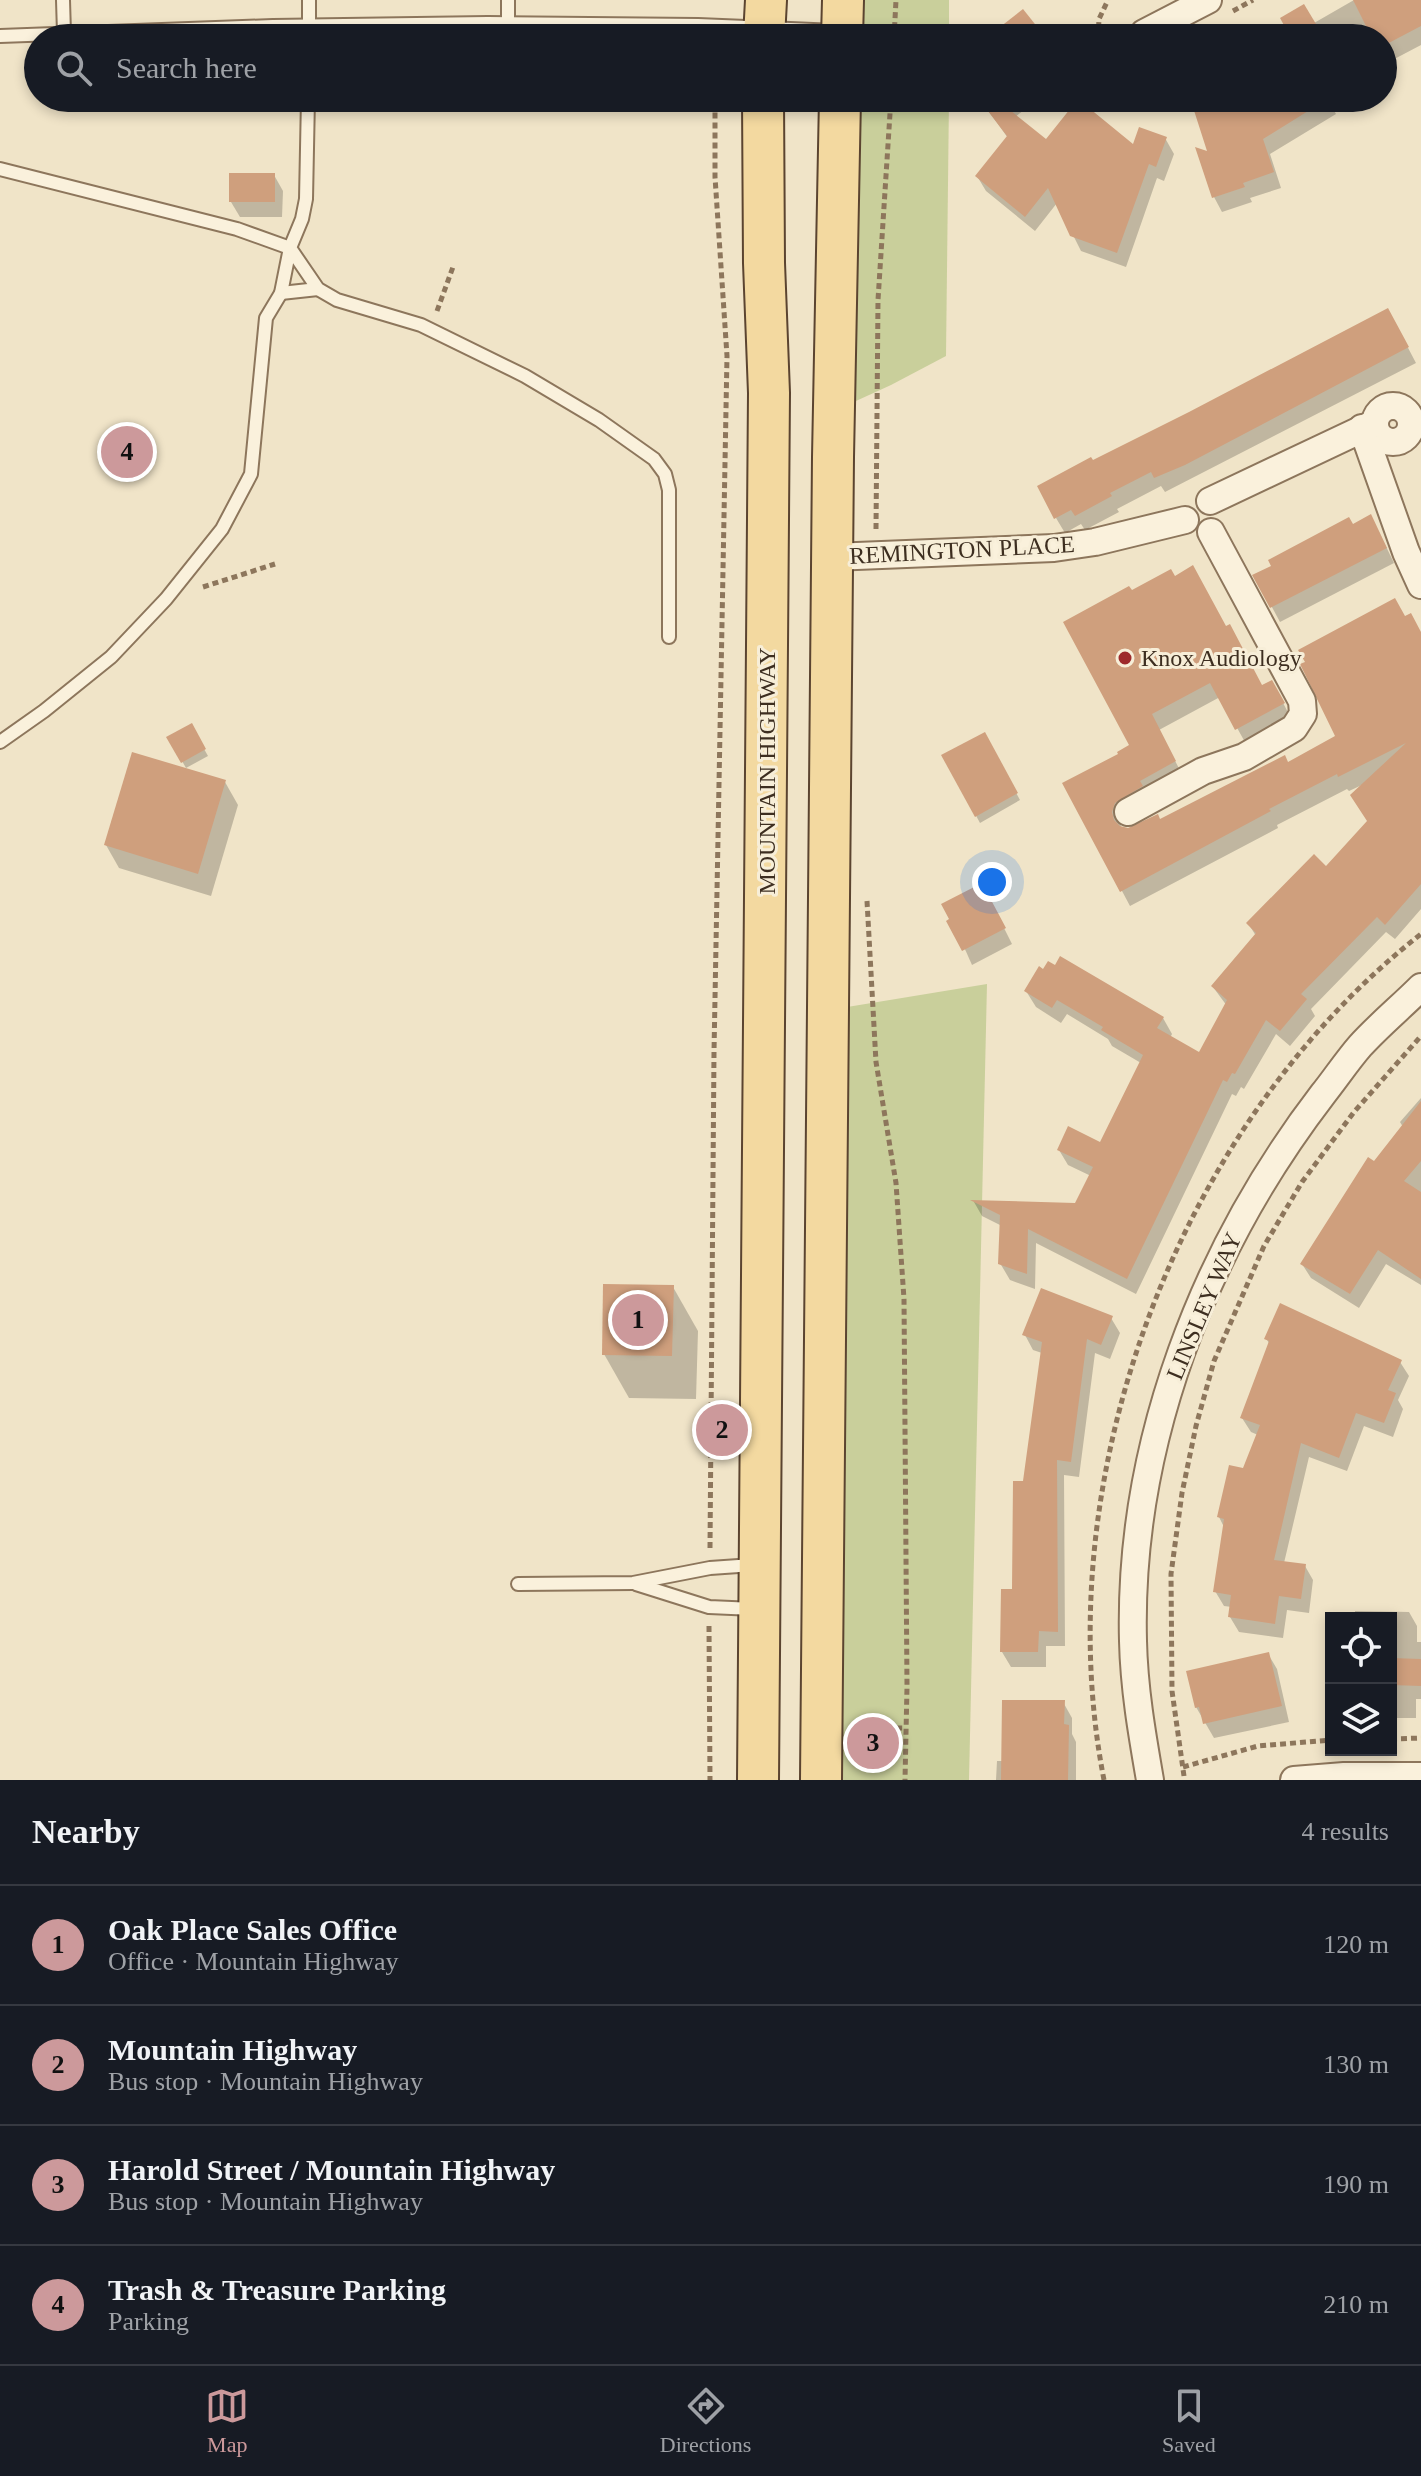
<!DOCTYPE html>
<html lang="en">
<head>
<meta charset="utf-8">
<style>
  :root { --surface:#171b24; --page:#20242c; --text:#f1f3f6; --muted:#9ea1a6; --line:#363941; --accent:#cc999b }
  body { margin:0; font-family:Georgia,serif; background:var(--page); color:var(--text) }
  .controls { position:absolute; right:24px; bottom:24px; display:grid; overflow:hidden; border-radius:0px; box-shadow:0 4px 12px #0003 }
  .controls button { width:72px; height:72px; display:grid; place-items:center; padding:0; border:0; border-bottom:2px solid var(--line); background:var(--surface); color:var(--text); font:40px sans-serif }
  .you { position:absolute; left:992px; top:882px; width:28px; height:28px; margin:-20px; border:6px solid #fff; border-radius:50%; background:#1a73e8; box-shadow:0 0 0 12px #1a73e833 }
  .badge { display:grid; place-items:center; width:52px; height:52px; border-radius:50%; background:var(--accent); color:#111; font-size:26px; font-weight:700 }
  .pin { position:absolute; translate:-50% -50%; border:4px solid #fff; box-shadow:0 2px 8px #0006 }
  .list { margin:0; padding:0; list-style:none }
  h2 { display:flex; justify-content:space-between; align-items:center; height:104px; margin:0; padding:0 32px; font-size:34px }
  h2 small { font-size:26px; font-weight:400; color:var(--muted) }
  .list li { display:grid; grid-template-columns:52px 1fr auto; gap:24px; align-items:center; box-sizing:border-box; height:120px; padding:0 32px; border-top:2px solid var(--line) }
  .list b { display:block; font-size:30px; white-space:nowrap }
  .list p { margin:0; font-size:26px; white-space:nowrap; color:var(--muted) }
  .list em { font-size:26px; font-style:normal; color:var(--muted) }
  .icon { flex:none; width:44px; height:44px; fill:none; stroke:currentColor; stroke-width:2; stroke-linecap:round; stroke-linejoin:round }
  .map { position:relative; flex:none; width:1421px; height:1780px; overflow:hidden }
  .search { position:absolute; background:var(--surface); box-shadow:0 4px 12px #0003; left:24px; right:24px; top:24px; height:88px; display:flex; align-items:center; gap:20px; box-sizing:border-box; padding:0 28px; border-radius:44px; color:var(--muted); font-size:30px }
  .sheet { height:584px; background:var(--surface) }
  nav { display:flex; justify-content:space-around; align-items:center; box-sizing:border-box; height:112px; border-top:2px solid var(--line); background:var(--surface); font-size:22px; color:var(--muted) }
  nav a { display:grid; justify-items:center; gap:4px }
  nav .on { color:var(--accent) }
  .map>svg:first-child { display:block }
  .green { fill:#c9cf9b }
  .shadow { fill:#0003 }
  .building { fill:#cf9f7d }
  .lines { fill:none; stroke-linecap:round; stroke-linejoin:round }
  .service-casing { stroke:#8d765c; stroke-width:16 }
  .minor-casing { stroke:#8d765c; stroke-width:30 }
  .primary-casing { stroke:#5b4430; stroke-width:44 }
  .path { stroke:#8d765c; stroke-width:5; stroke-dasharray:6 4; stroke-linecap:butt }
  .service { stroke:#faf1dc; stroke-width:12 }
  .minor { stroke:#faf1dc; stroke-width:26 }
  .primary { stroke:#f3d9a0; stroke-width:40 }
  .poi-dot { fill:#9e2a2b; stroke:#f7eed8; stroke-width:3 }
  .labels { text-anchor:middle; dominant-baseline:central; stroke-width:6; stroke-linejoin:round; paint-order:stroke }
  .street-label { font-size:24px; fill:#3d2e20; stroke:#f7eed8 }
  .poi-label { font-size:24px; fill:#3d2e20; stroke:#f7eed8; text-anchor:start }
</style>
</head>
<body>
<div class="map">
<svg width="1421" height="1780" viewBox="0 0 1421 1780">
  <rect width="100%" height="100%" fill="#f0e4c8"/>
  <!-- green -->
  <g class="green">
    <polygon points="843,0 949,0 949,38 842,38"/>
    <polygon points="840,98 949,98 946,356 891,385 834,411"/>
    <polygon points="987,984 969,1780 821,1780 829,1010"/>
  </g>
  <!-- shadow -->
  <g class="shadow">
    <polygon points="1354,0 1421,0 1421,45 1383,65 1383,38 1288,38"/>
    <polygon points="979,98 1039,98 1015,117 1046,142 1134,147 1165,138 1174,154 1164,181 1157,178 1126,267 1081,251 1057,203 1035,231 986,191 977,176 1008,138"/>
    <polygon points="1204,98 1336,98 1329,102 1336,114 1270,154 1281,188 1250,198 1252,202 1222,212 1214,197"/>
    <polygon points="274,175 283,191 282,217 240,217 231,202"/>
    <polygon points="1396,325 1416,363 1165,492 1161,486 1117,509 1119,512 1085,530 1081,524 1065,533 1056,518 1092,462"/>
    <polygon points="1352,526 1379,532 1394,563 1280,622 1255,576"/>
    <polygon points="1405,619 1421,634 1421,909 1395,939 1386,932 1311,1009 1315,1016 1290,1046 1276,1034 1244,1089 1241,1087 1236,1096 1232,1094 1136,1294 1036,1243 1035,1289 1010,1280 1000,1263 1002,1226 982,1216 974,1202 1076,1206 1091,1176 1068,1165 1059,1150 1101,1144 1141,1063 1112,1046 1108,1039 1067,1014 1061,1023 1036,1007 1026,991 1163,1018 1172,1034 1170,1038 1199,1055 1227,1006 1213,987 1256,936 1248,923 1326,869 1369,822 1364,784 1349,791 1347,789 1277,825 1278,828 1130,906 1065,784 1121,755 1131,746 1065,622 1262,688 1272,682 1292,720 1246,744 1220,697 1159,730 1184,778 1123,819 1120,828 1129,830 1160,821 1288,764 1338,737"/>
    <polygon points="191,726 208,756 186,768 169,738"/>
    <polygon points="984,734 1020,800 980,823 944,756"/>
    <polygon points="225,782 238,805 211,896 119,868 106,845"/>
    <polygon points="990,900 1012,944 972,965 952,920"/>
    <polygon points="1421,1098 1421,1285 1386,1264 1359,1308 1311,1278 1302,1264 1403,1127 1400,1122"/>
    <polygon points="673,1287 698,1331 696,1399 629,1398 604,1354"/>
    <polygon points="1111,1318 1120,1333 1110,1359 1095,1353 1079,1477 1064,1475 1065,1646 1046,1646 1046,1667 1011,1667 1002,1652 1013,1591 1024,1483 1042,1353 1033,1350 1025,1335"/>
    <polygon points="1266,1338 1400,1362 1409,1376 1398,1400 1403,1409 1393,1437 1364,1426 1347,1471 1309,1457 1284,1563 1305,1566 1313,1580 1309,1613 1287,1610 1283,1638 1239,1632 1230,1617 1232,1607 1224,1606 1215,1591 1224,1527 1219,1517 1245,1470 1258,1435 1251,1432 1242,1418 1270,1345"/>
    <polygon points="1355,1611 1409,1612 1417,1626 1417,1642 1421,1642 1421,1699 1416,1699 1416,1718 1391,1718 1391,1618 1355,1618"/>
    <polygon points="1268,1654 1277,1669 1289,1722 1214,1738 1196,1707"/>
    <polygon points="1326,1662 1331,1662 1331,1706 1326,1697"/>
    <polygon points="1063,1702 1072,1718 1072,1734 1076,1742 1076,1780 996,1780 997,1761 1003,1761"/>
  </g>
  <!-- building -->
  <g class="building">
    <polygon points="1353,0 1421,0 1421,26 1383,46 1383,38 1372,38"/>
    <polygon points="1304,4 1319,29 1303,38 1291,38 1280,18"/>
    <polygon points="1023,9 1046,38 986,38"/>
    <polygon points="978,98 995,98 1046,139 1078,99 1133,144 1139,127 1167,137 1156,167 1149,164 1117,253 1070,236 1048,188 1025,217 975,176 1007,136"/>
    <polygon points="1190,98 1329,98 1263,139 1274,172 1243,183 1245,187 1212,198 1195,147 1207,151"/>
    <rect x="229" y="173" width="46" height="29"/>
    <polygon points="1388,308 1409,347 1185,465 1154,478 1151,472 1110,493 1112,496 1075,516 1071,510 1054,519 1037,486 1091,457 1093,460 1189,412"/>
    <polygon points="1371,514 1387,548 1270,608 1252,575 1271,566 1268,560 1349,517 1353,524"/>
    <polygon points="1193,565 1226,626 1230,624 1262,685 1272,680 1285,703 1235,730 1210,683 1152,714 1176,761 1140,781 1143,786 1115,803 1112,812 1114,820 1120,826 1128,828 1158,814 1160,819 1285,755 1288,762 1335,736 1300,664 1305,662 1298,650 1395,598 1405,616 1411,613 1421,632 1421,884 1385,925 1377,917 1301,994 1307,999 1280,1031 1266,1020 1235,1074 1232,1073 1227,1082 1223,1080 1127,1279 1028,1229 1027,1274 998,1264 1000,1215 970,1200 1075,1203 1093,1167 1057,1150 1068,1126 1100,1142 1143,1055 1101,1030 1103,1027 1057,1000 1052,1008 1024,991 1039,966 1043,969 1048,961 1055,965 1060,956 1164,1017 1157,1028 1199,1052 1227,1000 1211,986 1256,933 1246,923 1314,854 1326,866 1367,821 1350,795 1406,743 1338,777 1337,774 1269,809 1271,811 1120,892 1062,783 1118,754 1117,752 1129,745 1063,622 1129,586 1132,590 1171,569 1175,576"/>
    <polygon points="192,723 206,749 181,763 166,737"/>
    <polygon points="985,732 1018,793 975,817 941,755"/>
    <polygon points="132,752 226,780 198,874 104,845"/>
    <polygon points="982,883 1006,928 962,951 946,921 949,919 941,904"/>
    <polygon points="1421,1101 1421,1161 1404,1181 1421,1192 1421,1279 1378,1250 1350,1294 1300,1264 1368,1157 1374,1161"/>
    <polygon points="603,1284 674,1285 672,1356 602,1355"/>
    <polygon points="1041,1288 1113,1316 1101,1345 1087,1339 1071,1462 1057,1460 1058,1632 1039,1631 1038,1652 1000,1652 1001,1589 1012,1589 1013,1481 1023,1481 1042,1342 1022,1335"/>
    <polygon points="1280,1303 1402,1360 1388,1390 1396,1393 1384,1423 1356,1413 1339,1458 1301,1443 1274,1560 1306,1564 1301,1599 1279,1596 1275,1624 1228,1617 1231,1595 1213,1592 1224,1519 1217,1517 1229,1465 1243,1468 1260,1425 1240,1418 1269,1341 1264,1339"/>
    <polygon points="1269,1652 1282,1706 1203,1724 1199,1707 1195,1708 1186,1671"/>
    <polygon points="1391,1658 1421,1659 1421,1686 1391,1685"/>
    <polygon points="1002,1700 1065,1700 1064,1724 1069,1725 1068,1780 1001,1780"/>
  </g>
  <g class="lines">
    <defs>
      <g id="service">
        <polyline points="63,0 64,33"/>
        <polyline points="508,0 508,23"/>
        <polyline points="0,36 273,26 488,23 698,25 836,31"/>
        <polyline points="309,38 309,0"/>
        <polyline points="308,98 306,199 302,219 290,248 318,289 337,300 421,325 525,376 599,420 654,459 665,474 669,490 669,637"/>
        <polyline points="0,169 237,229 290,248 281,293 266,318 251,474 222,529 166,599 111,657 44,711 0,742"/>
        <polyline points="281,293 318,289"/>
        <polyline points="518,1584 633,1583 710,1568 753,1565"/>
        <polyline points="636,1584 709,1607 754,1609"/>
      </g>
      <g id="minor">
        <polyline points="1144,33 1208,0"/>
        <circle cx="1393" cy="424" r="18"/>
        <polyline points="1362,428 1406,552 1421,585"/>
        <polyline points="1210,501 1375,423"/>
        <polyline points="832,557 1054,548 1095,542 1185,520"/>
        <polyline points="1128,812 1203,771 1244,757 1294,728 1303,714 1302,701 1211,532"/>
        <path d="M1150,1780C1142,1734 1134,1688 1133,1641C1128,1444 1204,1249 1323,1094C1335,1079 1347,1061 1360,1046C1379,1025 1401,1007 1421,987"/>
        <polyline points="1294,1780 1344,1776 1421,1776"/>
      </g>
      <g id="primary">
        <polyline points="764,38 766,0"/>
        <polyline points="842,38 843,0"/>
        <polyline points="758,1780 769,393 764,263 763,98"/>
        <polyline points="821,1780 833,457 840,98"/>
      </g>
    </defs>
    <!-- service casing -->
    <use href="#service" class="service-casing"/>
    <!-- minor casing -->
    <use href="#minor" class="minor-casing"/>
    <!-- primary casing -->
    <use href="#primary" class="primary-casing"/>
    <!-- path -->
    <g class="path">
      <polyline points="1233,11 1253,0"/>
      <polyline points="894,38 896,0"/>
      <polyline points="1098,38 1099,19 1108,0"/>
      <polyline points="437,311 453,267"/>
      <polyline points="876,529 878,300 891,98"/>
      <polyline points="203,587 275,564"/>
      <polyline points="867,901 876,1062 896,1183 904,1299 907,1687 905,1780"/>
      <polyline points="710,1548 714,1052 727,356 715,177 715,98"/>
      <polyline points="709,1626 710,1780"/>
      <polyline points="1391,1739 1421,1738"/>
      <polyline points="874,1748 874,1733 877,1728 906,1728"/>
      <polyline points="1183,1767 1258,1746 1331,1740"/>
      <polyline points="1184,1776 1172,1691 1171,1574 1182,1493 1196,1426 1214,1361 1264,1246 1302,1182 1354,1112 1421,1036"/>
      <path d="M1104,1780C1045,1478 1179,1123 1421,934"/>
    </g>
    <!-- service -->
    <use href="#service" class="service"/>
    <!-- minor -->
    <use href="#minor" class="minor"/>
    <!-- primary -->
    <use href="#primary" class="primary"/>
  </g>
  <!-- markers -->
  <circle class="poi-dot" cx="1125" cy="658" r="8"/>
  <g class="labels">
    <!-- street labels -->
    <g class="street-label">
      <text transform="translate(962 550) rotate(-3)">REMINGTON PLACE</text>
      <text transform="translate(767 771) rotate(-90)">MOUNTAIN HIGHWAY</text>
      <text transform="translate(1204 1306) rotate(-67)">LINSLEY WAY</text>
    </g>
    <!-- poi labels -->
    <g class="poi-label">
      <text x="1141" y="658">Knox Audiology</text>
    </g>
  </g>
</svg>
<div class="controls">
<button><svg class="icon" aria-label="locate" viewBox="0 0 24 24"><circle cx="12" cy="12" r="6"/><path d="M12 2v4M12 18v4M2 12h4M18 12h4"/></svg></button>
<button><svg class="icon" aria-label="layers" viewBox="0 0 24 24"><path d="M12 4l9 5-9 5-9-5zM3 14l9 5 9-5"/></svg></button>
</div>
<div class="you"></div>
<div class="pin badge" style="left:638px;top:1320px">1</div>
<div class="pin badge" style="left:722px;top:1430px">2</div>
<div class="pin badge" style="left:873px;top:1743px">3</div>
<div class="pin badge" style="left:127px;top:452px">4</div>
<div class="search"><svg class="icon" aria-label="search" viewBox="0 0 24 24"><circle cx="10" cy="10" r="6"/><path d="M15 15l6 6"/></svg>Search here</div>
</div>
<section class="sheet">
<h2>Nearby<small>4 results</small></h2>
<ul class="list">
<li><span class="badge">1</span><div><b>Oak Place Sales Office</b><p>Office · Mountain Highway</p></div><em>120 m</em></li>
<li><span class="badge">2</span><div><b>Mountain Highway</b><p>Bus stop · Mountain Highway</p></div><em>130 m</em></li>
<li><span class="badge">3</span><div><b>Harold Street / Mountain Highway</b><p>Bus stop · Mountain Highway</p></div><em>190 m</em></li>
<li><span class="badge">4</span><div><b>Trash &amp; Treasure Parking</b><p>Parking</p></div><em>210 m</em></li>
</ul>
</section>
<nav>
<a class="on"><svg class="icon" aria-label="map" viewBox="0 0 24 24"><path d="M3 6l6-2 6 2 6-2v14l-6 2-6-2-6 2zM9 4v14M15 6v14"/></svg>Map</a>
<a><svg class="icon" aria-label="directions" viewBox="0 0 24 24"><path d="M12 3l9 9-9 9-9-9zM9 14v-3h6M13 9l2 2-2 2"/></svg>Directions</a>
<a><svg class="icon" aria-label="saved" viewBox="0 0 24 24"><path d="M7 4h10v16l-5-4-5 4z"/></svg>Saved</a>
</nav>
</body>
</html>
